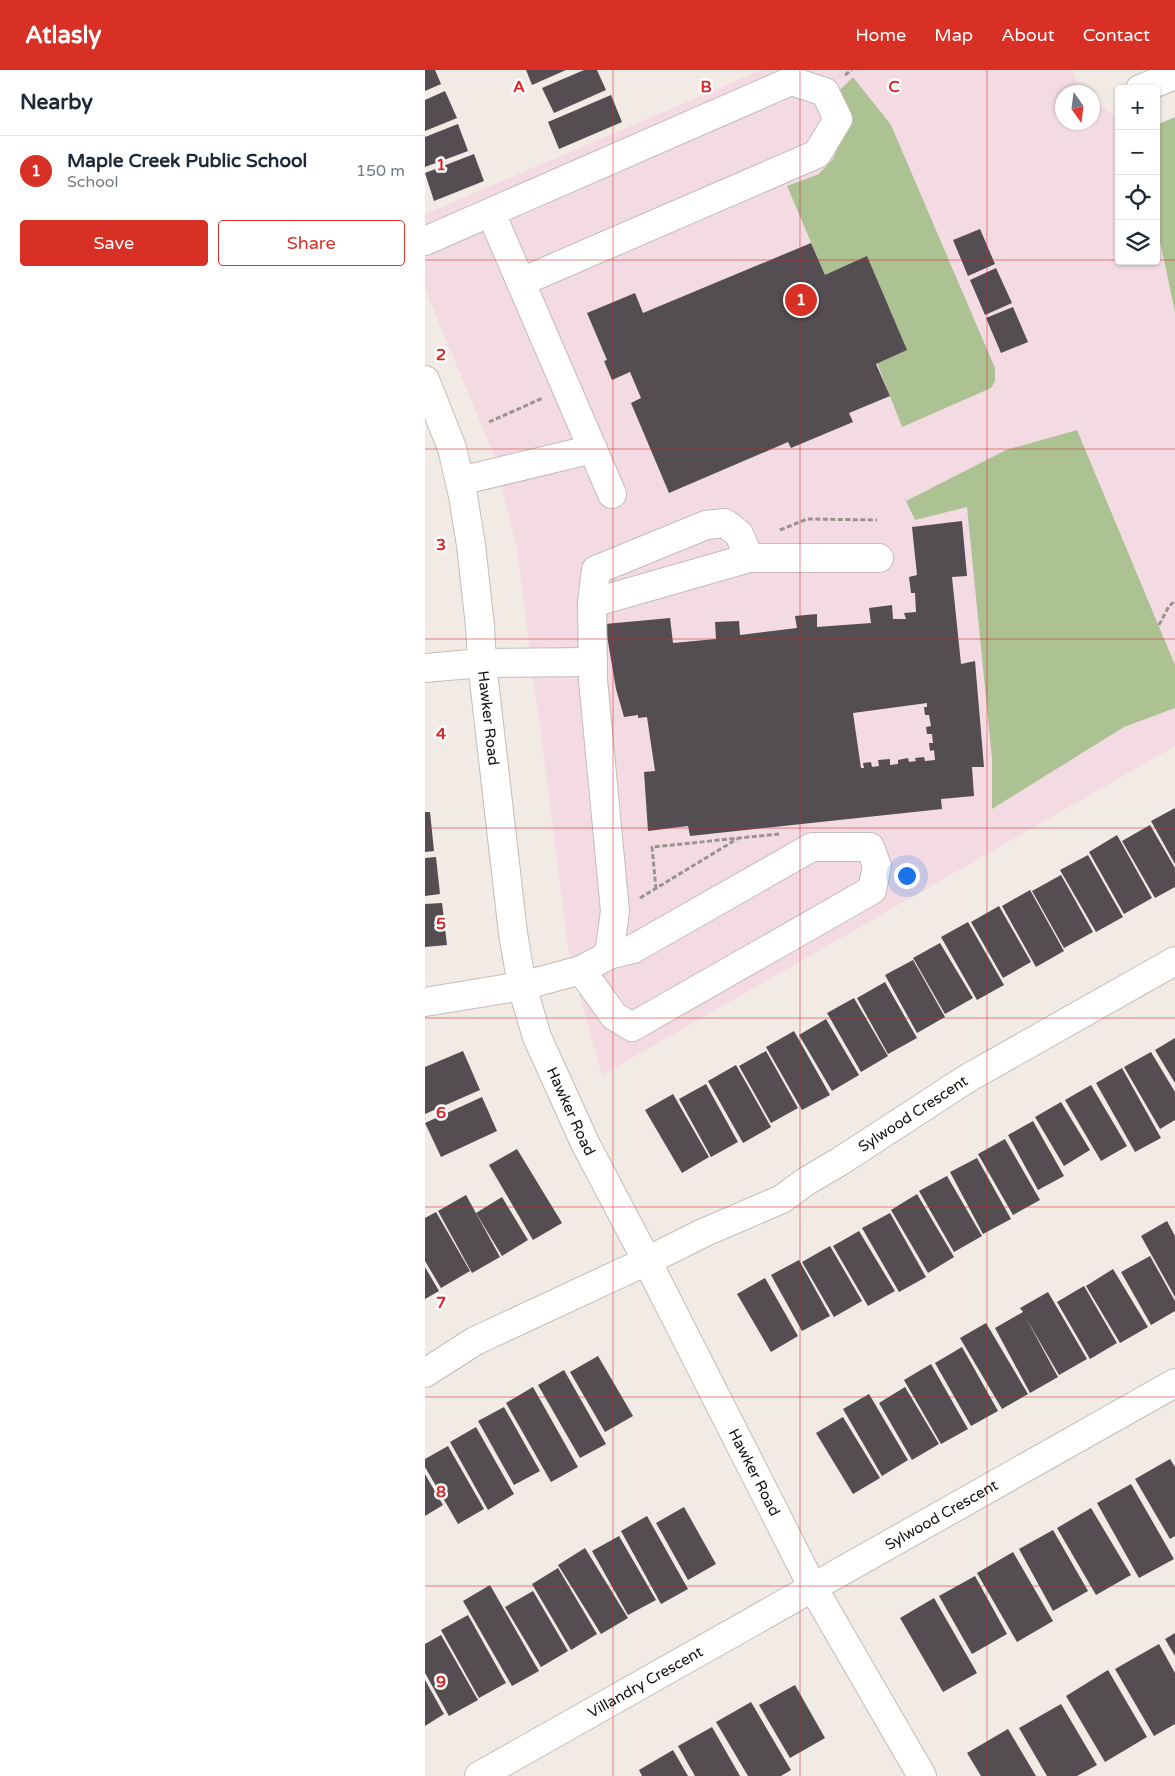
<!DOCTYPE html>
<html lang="en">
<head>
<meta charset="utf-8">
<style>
  :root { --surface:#fff; --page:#f2f2f3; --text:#1f2937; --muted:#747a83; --line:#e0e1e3; --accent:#d93025 }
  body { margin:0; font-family:"Varela Round",sans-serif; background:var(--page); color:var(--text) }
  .controls { position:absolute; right:15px; top:15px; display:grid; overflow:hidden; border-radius:5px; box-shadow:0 1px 4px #0004 }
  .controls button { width:45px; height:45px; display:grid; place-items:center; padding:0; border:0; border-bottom:1px solid var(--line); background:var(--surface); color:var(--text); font:25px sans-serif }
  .compass { position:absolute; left:630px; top:15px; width:45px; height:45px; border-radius:50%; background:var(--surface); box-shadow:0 1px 4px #0004; rotate:166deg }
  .you { position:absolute; left:481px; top:805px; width:18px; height:18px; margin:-12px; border:4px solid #fff; border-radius:50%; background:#1a73e8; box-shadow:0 0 0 8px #1a73e833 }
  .badge { display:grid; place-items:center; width:32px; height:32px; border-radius:50%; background:var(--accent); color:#fff; font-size:16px; font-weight:700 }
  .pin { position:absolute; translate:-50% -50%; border:2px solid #fff; box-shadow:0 1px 5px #0006 }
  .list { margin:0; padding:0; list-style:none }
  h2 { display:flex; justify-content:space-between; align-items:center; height:65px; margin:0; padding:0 20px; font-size:21px }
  h2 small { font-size:16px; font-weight:400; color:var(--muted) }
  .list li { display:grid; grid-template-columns:32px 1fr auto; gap:15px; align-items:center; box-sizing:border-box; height:70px; padding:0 20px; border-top:1px solid var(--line) }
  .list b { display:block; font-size:19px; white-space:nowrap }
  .list p { margin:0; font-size:16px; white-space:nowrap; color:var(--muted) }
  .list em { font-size:16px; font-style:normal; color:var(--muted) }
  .actions { display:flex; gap:10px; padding:15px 20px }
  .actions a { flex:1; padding:11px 0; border:1px solid var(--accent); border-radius:5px; text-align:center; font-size:18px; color:var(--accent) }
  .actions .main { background:var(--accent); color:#fff }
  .icon { flex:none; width:28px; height:28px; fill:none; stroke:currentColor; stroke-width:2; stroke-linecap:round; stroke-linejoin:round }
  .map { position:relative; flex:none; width:750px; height:1706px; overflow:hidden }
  header { display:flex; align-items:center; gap:30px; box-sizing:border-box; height:70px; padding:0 25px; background:var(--accent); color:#fff }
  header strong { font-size:24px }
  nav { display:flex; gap:28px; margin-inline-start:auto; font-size:18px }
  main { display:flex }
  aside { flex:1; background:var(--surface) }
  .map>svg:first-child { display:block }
  .education { fill:#f4dbe3 }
  .green { fill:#acc292 }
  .building { fill:#544d51; fill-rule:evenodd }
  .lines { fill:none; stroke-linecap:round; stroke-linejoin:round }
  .minor-casing { stroke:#c4bcb8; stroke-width:30 }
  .path { stroke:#99938f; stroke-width:3; stroke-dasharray:5 2.5; stroke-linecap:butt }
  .minor { stroke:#fff; stroke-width:28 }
  .grid { fill:none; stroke:#d62828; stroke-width:1; stroke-opacity:0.55 }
  .labels { text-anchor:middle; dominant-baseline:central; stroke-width:5; stroke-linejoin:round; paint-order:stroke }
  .street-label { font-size:15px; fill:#13110f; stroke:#fff }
  .grid-label { font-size:16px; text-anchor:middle; font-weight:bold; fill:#d62828; stroke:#fff; stroke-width:5; stroke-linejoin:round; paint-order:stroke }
</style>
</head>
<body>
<header>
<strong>Atlasly</strong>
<nav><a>Home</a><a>Map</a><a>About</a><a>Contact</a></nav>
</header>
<main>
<aside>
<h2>Nearby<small></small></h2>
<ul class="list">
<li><span class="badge">1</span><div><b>Maple Creek Public School</b><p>School</p></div><em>150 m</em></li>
</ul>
<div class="actions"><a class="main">Save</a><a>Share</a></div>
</aside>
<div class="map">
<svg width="750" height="1706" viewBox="0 0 750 1706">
  <rect width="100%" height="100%" fill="#f2eae5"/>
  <!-- education -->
  <polygon class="education" points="336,0 647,0 654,18 659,22 638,22 638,52 668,52 668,29 694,49 694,191 731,191 731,153 750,242 750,676 177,1005 145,891 92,479 69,385 0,219 0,144"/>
  <!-- green -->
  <g class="green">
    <polygon points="428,7 466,55 570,298 570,311 566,318 477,357 444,272 431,278 362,116 394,104 408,89 417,67 412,23"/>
    <polygon points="750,47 750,242 731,153 731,55"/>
    <polygon points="652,360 750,595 750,638 699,657 567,739 567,688 542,437 490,450 481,431 581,380"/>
  </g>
  <!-- building -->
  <g class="building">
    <polygon points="0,0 10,0 16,14 0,21"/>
    <polygon points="101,0 141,0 107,15"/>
    <polygon points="159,0 172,0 181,20 129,43 117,18"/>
    <polygon points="20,21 32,48 0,61 0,30"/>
    <polygon points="186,25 197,52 134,79 123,52"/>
    <polygon points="33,54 43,81 0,97 0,67"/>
    <polygon points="49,84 59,111 9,131 0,103"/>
    <polygon points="555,159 570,194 543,206 528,170"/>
    <polygon points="386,173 400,205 442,186 482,280 451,294 465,326 424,343 428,352 366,378 363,372 244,423 206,333 216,328 205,302 187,310 179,291 182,290 162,243 210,223 218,243"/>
    <polygon points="571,198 587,233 560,245 545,210"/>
    <polygon points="588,237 603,272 576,283 561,248"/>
    <path d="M537,451L542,506L527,507L536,594L550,591L559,697H547L549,726L516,729L517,739L265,766L263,756L223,761L219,702L230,701L222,647L213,648V645L199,647L191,619L180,554L245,548L248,573L291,569L290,552L314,551L315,565L372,558L370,546L392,544V557L446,553L444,538L467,535L468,549H481L479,543L491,542L490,523H486L484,507L492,505L487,457ZM502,633V637H499L500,645H504L506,656L501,657L502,664H507L508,673H504L505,681L509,680L510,690L500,691L499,687L490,688L491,691L484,692L483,688L473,690V694L465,695V689L453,690L454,696L447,697L446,692L438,693L439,698H436L428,643Z"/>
    <polygon points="750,738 750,794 726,751"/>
    <polygon points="0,742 5,742 9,781 0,782"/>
    <polygon points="725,755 750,798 750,817 730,828 697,771"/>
    <polygon points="692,765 727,828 699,844 664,782"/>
    <polygon points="663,785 698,847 671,862 635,800"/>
    <polygon points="11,787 15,824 0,826 0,788"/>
    <polygon points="636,805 668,862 639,878 607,821"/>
    <polygon points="605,820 639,881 611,897 577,836"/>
    <polygon points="17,833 22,875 0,877 0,834"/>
    <polygon points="574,836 606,892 578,908 546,852"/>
    <polygon points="543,852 579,915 552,930 516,867"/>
    <polygon points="515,873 548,928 520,944 488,888"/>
    <polygon points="488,890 520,947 492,963 460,905"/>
    <polygon points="460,912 492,968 463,984 432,928"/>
    <polygon points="429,928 463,986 436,1002 402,943"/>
    <polygon points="401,949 434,1005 407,1021 374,965"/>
    <polygon points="369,961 405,1025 377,1040 341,977"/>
    <polygon points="750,968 750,1013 730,980"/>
    <polygon points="38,981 55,1020 0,1044 0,997"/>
    <polygon points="341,981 373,1038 346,1053 314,996"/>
    <polygon points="726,982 750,1022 750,1050 735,1059 699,997"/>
    <polygon points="311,995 346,1057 318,1073 283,1011"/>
    <polygon points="697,998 736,1068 710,1082 671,1013"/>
    <polygon points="281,1014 313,1072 286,1087 254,1029"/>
    <polygon points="666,1015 702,1076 676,1091 640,1030"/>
    <polygon points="248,1024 284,1087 257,1103 220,1040"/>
    <polygon points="57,1027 72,1061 16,1087 0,1053"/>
    <polygon points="636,1032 665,1080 639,1096 610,1047"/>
    <polygon points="608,1051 639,1106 613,1120 583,1065"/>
    <polygon points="580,1069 615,1130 588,1145 553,1084"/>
    <polygon points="92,1079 137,1153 108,1170 64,1095"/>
    <polygon points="552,1088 586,1149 558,1164 525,1102"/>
    <polygon points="522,1106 557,1166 529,1182 494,1121"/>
    <polygon points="492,1124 529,1187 503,1203 466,1140"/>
    <polygon points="41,1125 75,1187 47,1203 13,1141"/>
    <polygon points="77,1127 103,1170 77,1186 51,1143"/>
    <polygon points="11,1142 45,1201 16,1218 0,1191 0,1148"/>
    <polygon points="465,1143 501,1207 474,1222 437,1158"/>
    <polygon points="742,1151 750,1166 750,1227 716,1166"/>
    <polygon points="434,1161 470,1221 443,1236 408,1176"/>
    <polygon points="405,1176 437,1231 409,1247 377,1192"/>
    <polygon points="725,1186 750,1231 750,1241 726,1255 696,1202"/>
    <polygon points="374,1190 405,1246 377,1261 346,1205"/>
    <polygon points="0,1197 14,1221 0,1229"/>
    <polygon points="688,1199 723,1257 695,1273 661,1216"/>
    <polygon points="340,1208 373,1266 346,1282 312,1224"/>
    <polygon points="659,1216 692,1273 665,1289 632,1232"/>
    <polygon points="623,1222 662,1289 634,1305 601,1248 633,1307 605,1323 570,1258 598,1242 595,1238"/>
    <polygon points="561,1253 603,1324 577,1339 535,1268"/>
    <polygon points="537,1277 573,1341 546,1356 510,1293"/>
    <polygon points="173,1286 208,1346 180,1362 145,1302"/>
    <polygon points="506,1294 543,1359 516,1374 479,1310"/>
    <polygon points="139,1300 181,1374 155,1388 113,1315"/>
    <polygon points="108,1317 153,1397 126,1412 81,1333"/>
    <polygon points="480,1317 514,1374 487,1390 454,1333"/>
    <polygon points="444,1324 483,1390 457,1406 418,1339"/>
    <polygon points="79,1337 115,1401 89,1415 53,1351"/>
    <polygon points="418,1347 455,1408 428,1424 391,1363"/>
    <polygon points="51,1357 89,1424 63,1440 25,1372"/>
    <polygon points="23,1376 59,1439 33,1454 0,1397 0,1389"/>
    <polygon points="745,1389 750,1397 750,1466 745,1469 710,1409"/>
    <polygon points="0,1404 18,1435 0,1446"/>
    <polygon points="706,1414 749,1489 714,1508 672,1433"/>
    <polygon points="259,1437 291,1494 263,1510 231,1453"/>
    <polygon points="666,1438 706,1505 671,1525 632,1458"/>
    <polygon points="222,1446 263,1519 236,1534 196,1461"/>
    <polygon points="628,1460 663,1521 628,1541 594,1479"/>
    <polygon points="194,1466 231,1530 203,1545 167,1481"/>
    <polygon points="160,1478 203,1548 176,1564 133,1495"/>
    <polygon points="588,1482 628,1551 592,1572 552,1503"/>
    <polygon points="133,1498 172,1564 146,1580 107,1514"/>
    <polygon points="550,1506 582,1564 547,1584 514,1526"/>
    <polygon points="65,1515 114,1601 87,1616 38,1531"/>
    <polygon points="108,1521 143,1581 116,1597 80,1537"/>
    <polygon points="509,1528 552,1603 518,1622 475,1548"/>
    <polygon points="43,1545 81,1613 54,1628 16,1560"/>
    <polygon points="750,1563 750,1586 740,1569"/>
    <polygon points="16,1565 53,1630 24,1646 0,1603 0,1574"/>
    <polygon points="734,1574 750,1603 750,1654 729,1666 690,1599"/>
    <polygon points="683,1600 722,1667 680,1692 641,1626"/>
    <polygon points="0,1610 19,1644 0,1656"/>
    <polygon points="370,1615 400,1668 365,1688 334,1635"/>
    <polygon points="326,1632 366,1700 356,1706 323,1706 291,1652"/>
    <polygon points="636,1634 672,1695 652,1706 622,1706 594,1658"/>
    <polygon points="287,1657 315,1706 270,1706 253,1676"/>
    <polygon points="583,1659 611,1706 556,1706 542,1683"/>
    <polygon points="248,1680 263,1706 217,1706 214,1700"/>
  </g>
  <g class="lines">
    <defs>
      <g id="minor">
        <polyline points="715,19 750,5"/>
        <polyline points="66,143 187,424"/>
        <polyline points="0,171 366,11 400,22 413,49 392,84 96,212"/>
        <path id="s1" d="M0,310L27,378L38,426L46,475L55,556L57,593L88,863L97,916L112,967L160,1073L222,1191L387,1516L497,1706"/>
        <polyline points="35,411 168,379"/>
        <polyline points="167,533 171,500 281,455 300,453 314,464 324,488"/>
        <polyline points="0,598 57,593 168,592"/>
        <polyline points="184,885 190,841 168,610 167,533 324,488 454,488"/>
        <polyline points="0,932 97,916 156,900 184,885 208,879 387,777 445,777 452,796 447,820 207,957 189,946 156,900"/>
        <path id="s2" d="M0,1303L50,1271L222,1191L278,1163L357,1129L380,1112L414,1092L543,1008L750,891"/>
        <path id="s3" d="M54,1706L750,1313"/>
      </g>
    </defs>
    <!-- minor casing -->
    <use href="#minor" class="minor-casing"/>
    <!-- path -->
    <g class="path">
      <polyline points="420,5 427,0"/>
      <polyline points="64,352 118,328"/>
      <polyline points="355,460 382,449 452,450"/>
      <polyline points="734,555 744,536 750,531"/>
      <polyline points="231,819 227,777 354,764"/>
      <polyline points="215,828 312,769"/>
    </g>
    <!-- minor -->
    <use href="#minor" class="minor"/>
  </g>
  <!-- grid -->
  <path class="grid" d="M188,0V1706M375,0V1706M562,0V1706M0,190H694M731,190H750M0,379H750M0,569H750M0,758H750M0,948H750M0,1137H750M0,1327H750M0,1516H750"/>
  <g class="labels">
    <!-- street labels -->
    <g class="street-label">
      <text stroke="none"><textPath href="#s1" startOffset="346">Hawker Road</textPath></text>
      <text stroke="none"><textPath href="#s1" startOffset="751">Hawker Road</textPath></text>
      <text stroke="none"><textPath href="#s2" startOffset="554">Sylwood Crescent</textPath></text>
      <text stroke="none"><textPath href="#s1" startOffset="1156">Hawker Road</textPath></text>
      <text stroke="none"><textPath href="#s3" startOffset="531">Sylwood Crescent</textPath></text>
      <text stroke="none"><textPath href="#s3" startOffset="191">Villandry Crescent</textPath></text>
    </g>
  </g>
  <g class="grid-label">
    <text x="94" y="22">A</text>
    <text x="281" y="22">B</text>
    <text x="469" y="22">C</text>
    <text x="16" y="100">1</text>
    <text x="16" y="290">2</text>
    <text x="16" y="480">3</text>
    <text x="16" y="669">4</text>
    <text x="16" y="859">5</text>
    <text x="16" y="1048">6</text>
    <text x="16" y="1238">7</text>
    <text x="16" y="1427">8</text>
    <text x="16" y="1617">9</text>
  </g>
</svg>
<div class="controls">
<button>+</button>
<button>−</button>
<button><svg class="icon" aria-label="locate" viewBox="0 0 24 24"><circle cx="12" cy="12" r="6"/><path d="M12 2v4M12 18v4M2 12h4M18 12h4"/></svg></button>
<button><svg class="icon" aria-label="layers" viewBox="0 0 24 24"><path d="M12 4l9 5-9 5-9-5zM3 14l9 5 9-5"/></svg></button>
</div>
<svg class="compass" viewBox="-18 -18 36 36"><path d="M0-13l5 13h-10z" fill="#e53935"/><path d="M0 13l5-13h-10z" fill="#747a83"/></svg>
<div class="you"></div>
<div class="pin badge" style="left:376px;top:230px">1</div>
</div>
</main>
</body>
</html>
